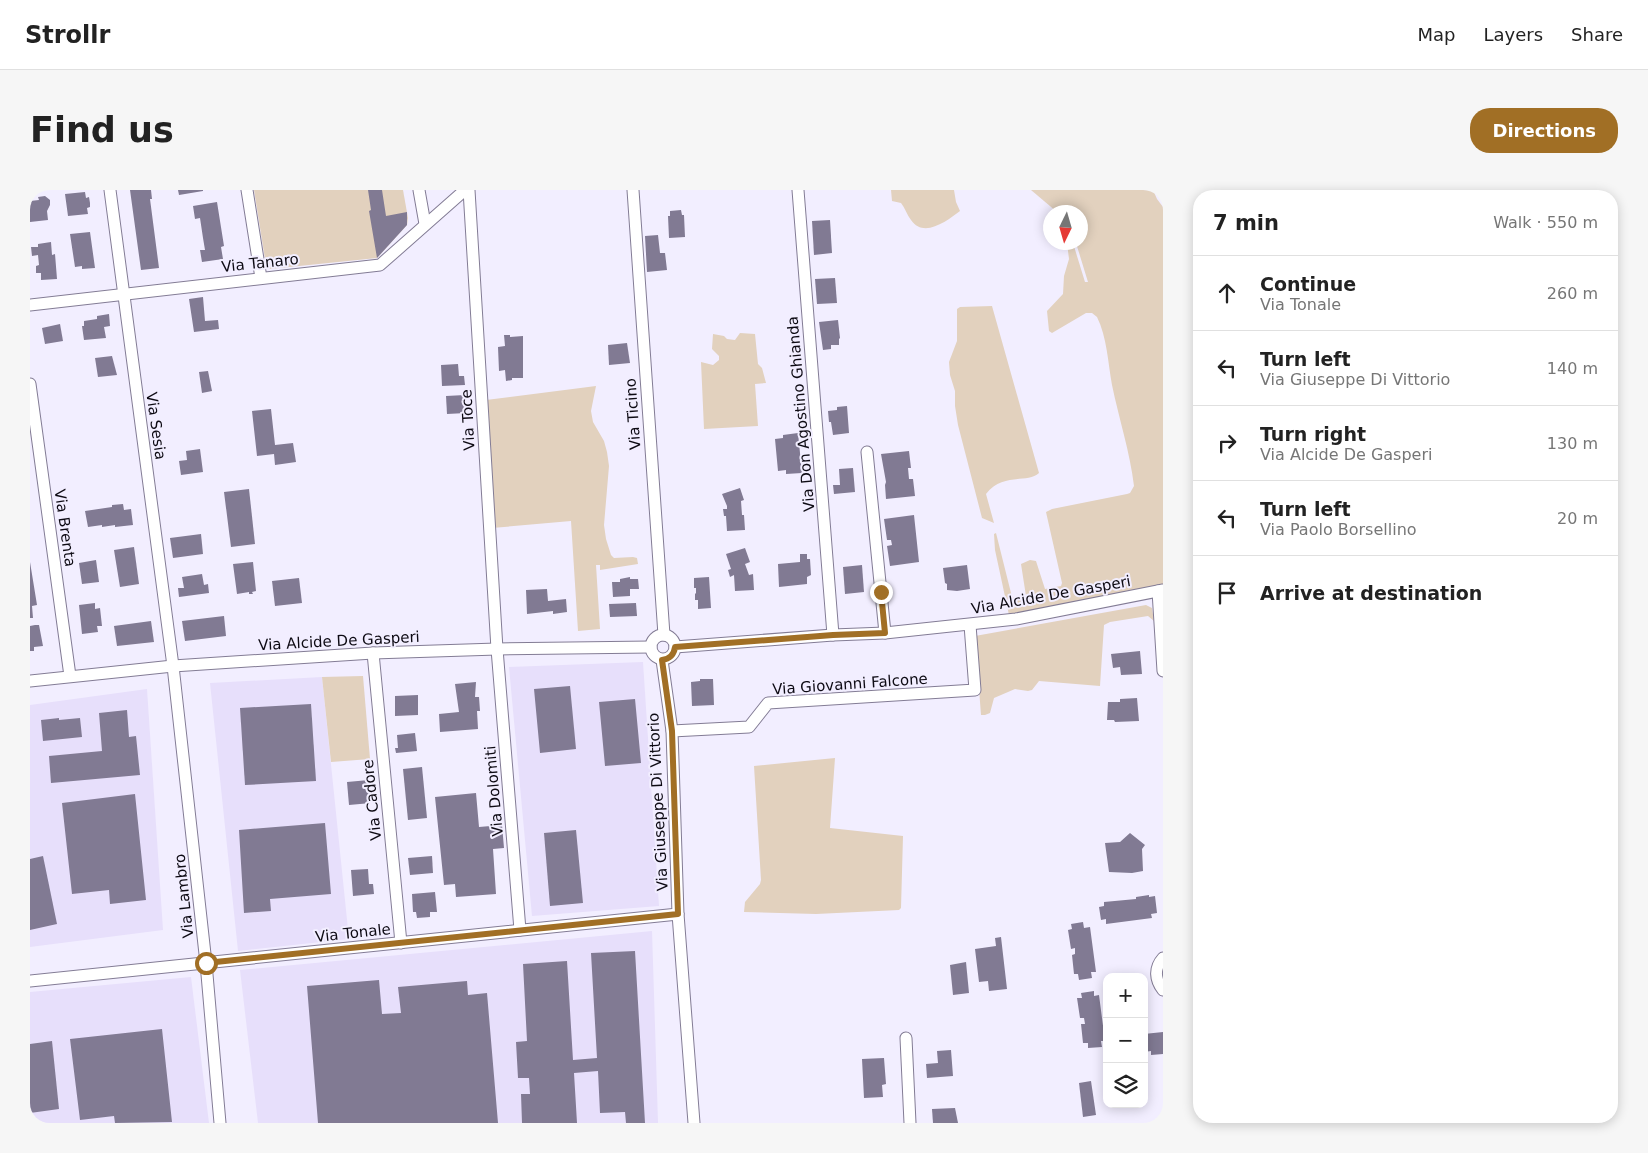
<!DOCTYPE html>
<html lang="en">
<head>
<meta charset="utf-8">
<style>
  :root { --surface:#fff; --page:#f6f6f6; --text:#222; --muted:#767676; --line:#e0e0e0; --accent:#a16f25 }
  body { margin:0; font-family:"DejaVu Sans",sans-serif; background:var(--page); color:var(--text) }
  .controls { position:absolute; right:15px; bottom:15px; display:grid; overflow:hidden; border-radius:10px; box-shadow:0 2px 12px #0003 }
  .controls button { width:45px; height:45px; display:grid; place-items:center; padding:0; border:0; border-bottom:1px solid var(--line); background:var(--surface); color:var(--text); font:25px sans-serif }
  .compass { position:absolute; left:1013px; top:15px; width:45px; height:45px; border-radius:50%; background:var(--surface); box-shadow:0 2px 12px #0003; rotate:185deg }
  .stop { position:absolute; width:15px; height:15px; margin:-11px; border:4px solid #a16f25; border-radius:50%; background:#fff }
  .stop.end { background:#a16f25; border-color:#fff; box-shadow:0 1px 5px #0008 }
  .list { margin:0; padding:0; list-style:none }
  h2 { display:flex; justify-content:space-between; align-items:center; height:65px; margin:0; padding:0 20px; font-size:21px }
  h2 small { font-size:16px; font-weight:400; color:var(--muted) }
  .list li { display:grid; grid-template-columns:32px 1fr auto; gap:15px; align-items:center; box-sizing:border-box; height:75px; padding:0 20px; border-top:1px solid var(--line) }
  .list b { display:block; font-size:19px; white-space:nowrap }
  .list p { margin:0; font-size:16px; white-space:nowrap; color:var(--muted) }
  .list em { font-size:16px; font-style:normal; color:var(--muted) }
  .icon { flex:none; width:28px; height:28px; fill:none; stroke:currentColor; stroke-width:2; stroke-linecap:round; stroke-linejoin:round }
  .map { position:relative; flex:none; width:1133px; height:933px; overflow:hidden; border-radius:20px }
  header { display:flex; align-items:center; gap:30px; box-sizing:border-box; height:70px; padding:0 25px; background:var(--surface); border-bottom:1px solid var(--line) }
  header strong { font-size:24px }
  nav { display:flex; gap:28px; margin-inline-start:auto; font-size:18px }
  .intro { display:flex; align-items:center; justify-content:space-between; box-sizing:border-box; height:120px; padding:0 30px }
  h1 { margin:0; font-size:35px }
  .button { padding:12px 22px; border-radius:20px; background:var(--accent); color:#fff; font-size:18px; font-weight:700 }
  main { display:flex; gap:30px; padding:0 30px }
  aside { flex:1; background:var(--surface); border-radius:20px; box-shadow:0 2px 12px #0003 }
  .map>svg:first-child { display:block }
  .built { fill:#e7dffb }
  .green { fill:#e2d1be }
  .building { fill:#817a93 }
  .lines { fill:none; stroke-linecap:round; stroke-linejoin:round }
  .street-casing { stroke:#837c95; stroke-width:13 }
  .street { stroke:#fff; stroke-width:11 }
  .route { stroke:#a16f25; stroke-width:6 }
  .labels { text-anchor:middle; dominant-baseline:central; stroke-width:4; stroke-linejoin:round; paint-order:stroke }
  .street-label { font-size:15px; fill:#0d0a13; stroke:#f2eeff }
</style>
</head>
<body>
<header>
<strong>Strollr</strong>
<nav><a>Map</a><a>Layers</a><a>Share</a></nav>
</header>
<div class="intro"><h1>Find us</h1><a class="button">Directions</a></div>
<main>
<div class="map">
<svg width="1133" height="933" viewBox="0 0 1133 933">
  <rect width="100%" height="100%" fill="#f2eeff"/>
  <!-- built -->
  <g class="built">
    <polygon points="613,472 629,716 502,726 479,477"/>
    <polygon points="292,487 319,749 208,761 180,493"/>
    <polygon points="117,499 133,740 0,757 0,515"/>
    <polygon points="622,741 628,933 228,933 210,780"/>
    <polygon points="161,787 179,933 0,933 0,802"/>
  </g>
  <!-- green -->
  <g class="green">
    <polygon points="224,0 373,0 378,28 377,35 347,68 240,79 236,75"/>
    <path d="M861,0H924L926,12L930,21C918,30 894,49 881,30C877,25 875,18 871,13L862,11Z"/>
    <path d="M1001,0H1123L1127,9L1133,17V394L979,425L965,360L964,344L966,343L982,407L990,409L996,406L991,374L1000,370L1006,371L1015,399L1031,396L1032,393L1016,322L1022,319L1097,304L1100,303L1104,296C1100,262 1089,229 1082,195C1078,173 1077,147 1067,127L1062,123H1056L1022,143L1019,141L1017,121L1033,104L1034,86L1039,69L1037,53H1043L1055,92H1058L1046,53L1050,52V22H1027Z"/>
    <path d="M962,116L1009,283C997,294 973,282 956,304L964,333L952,328L928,235L925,216V201L920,185L919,172L927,151V119L930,117Z"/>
    <polygon points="710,143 725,144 728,174 732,178 736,193 725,194 728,236 674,239 671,172 683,175 689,170 689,166 682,159 683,144 694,146 697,149 705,150"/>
    <polygon points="566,196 561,221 563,232 574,251 577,262 579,276 574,335 576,349 581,365 584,368 603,367 607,368 608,374 570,380 570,375 566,375 570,439 548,441 541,331 462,338 456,210"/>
    <polygon points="1116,415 1122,418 1124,431 1118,426 1080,432 1074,435 1070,496 1009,491 1002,500 998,501 985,499 964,508 960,523 955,525 951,525 945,446"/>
    <polygon points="333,486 340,569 301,572 292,487"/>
    <polygon points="805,568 800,638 873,646 871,718 869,720 786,724 714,722 715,712 730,694 731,690 724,576"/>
  </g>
  <!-- building -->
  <g class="building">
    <polygon points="100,0 121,0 122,9 120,9 129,78 111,80"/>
    <polygon points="148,0 173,0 173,1 149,5"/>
    <polygon points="338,0 352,0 356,26 377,22 377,35 347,68 339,21 341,20"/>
    <polygon points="55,2 56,8 59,7 60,13 60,17 57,18 58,24 38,26 35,4"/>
    <polygon points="15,6 20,10 20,15 17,21 18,30 0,32 0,11 9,10 8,7"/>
    <polygon points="187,12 194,56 191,57 193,69 172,72 170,60 175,60 173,48 170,28 165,29 163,16"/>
    <polygon points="651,20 652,25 654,25 655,47 639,48 638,26 640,26 640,21"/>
    <polygon points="800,30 802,63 784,65 782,31"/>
    <polygon points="60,42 65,78 52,79 52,76 45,77 40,44"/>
    <polygon points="628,45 630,63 635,63 637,80 617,82 615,46"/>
    <polygon points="21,52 22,65 25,64 27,89 11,90 11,83 6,83 6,76 9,75 8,65 2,66 1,57 8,57 8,54"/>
    <polygon points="805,88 807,113 787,114 785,89"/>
    <polygon points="173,107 175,131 188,130 189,139 164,142 159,109"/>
    <polygon points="79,124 80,136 74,137 76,148 54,150 52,136 54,136 54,131 67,129 67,126"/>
    <polygon points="808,130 810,148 809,149 809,155 801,155 801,159 793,160 789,132"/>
    <polygon points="30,134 33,151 15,154 12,138"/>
    <polygon points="474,145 480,145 480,147 493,146 493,188 482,188 482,190 476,191 475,180 469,181 468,157 475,156"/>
    <polygon points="597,153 600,173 579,175 578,155"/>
    <polygon points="82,166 87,185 68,187 65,168"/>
    <polygon points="428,174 429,186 434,186 435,195 412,196 411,175"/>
    <polygon points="178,181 182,201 172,203 169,182"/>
    <polygon points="435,205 436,223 417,224 416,206"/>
    <polygon points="817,216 819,243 803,245 801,232 799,232 798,221 807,220 807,217"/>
    <polygon points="241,219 245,255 263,253 266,272 245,275 244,264 227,266 222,221"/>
    <polygon points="768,243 772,283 756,284 756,280 748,281 745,249 753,248 753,245"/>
    <polygon points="170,259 173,282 151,285 149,271 157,270 156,261"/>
    <polygon points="879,261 881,278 878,278 879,289 883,289 885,306 856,309 855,295 856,292 851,264"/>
    <polygon points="823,278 825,302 804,304 803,295 810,295 809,279"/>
    <polygon points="710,298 714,310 711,311 712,325 714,325 715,340 697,341 696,326 694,326 693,319 697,319 697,316 692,304"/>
    <polygon points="219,299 225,354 201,357 194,302"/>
    <polygon points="93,314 94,320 101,319 103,335 85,337 85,335 72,337 72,335 58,337 55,321 82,317 82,315"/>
    <polygon points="884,325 889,372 860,376 857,356 862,355 861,350 857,350 854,329"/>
    <polygon points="171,344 173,364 143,368 140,348"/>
    <polygon points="104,357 109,394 90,397 84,360"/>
    <polygon points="715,358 720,372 715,374 719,385 723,384 724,400 705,401 704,385 700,387 698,380 701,379 696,364"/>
    <polygon points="770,364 777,364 777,369 780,369 781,385 777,387 777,394 749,397 748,374 770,372"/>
    <polygon points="66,370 69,392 52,394 49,373"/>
    <polygon points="0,372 7,415 2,416 3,428 0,428"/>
    <polygon points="223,372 226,401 222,402 223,404 219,404 219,402 207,404 203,374"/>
    <polygon points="832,375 834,402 815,404 813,377"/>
    <polygon points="937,375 940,399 927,401 917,400 917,394 915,393 913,378"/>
    <polygon points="172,384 174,395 178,394 179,403 149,407 148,398 154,398 152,387"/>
    <polygon points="600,387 600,389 608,389 609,399 600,399 600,406 583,407 582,392 590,392 590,389"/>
    <polygon points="679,387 681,418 668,419 668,410 665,410 665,404 666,403 666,398 664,398 664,388"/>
    <polygon points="269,388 272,413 245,416 242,391"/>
    <polygon points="517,399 518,411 536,409 537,422 523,424 523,421 497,424 496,400"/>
    <polygon points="65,413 65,419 70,418 72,436 67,436 68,442 52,444 49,415"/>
    <polygon points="606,413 607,426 580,427 579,414"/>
    <polygon points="194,426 196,446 155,451 152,431"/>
    <polygon points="121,431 124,452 87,456 84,436"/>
    <polygon points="5,435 9,435 13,456 4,457 4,461 0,461 0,436"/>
    <polygon points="1110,461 1112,484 1091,485 1090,477 1083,478 1081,464"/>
    <polygon points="670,489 683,489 684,515 662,516 661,492 670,491"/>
    <polygon points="446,492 445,507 449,507 450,521 447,521 448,539 410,542 409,524 429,522 425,494"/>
    <polygon points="540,496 546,559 510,563 504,499"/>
    <polygon points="388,505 388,525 365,526 365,506"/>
    <polygon points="1107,508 1109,531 1085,532 1084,530 1077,530 1078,512 1090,512 1090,509"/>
    <polygon points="605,509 611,573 575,576 569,512"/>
    <polygon points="281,514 286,591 215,595 210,518"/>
    <polygon points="97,520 99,547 106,546 110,585 21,593 19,566 72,561 69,523"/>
    <polygon points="29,528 29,530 50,528 52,547 13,551 11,530"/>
    <polygon points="385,543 387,561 366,563 365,558 368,558 367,545"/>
    <polygon points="392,577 397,628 378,630 373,579"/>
    <polygon points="339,590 341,613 319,615 317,592"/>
    <polygon points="446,603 449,637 472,635 474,658 463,659 466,704 426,707 425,694 414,695 405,607"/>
    <polygon points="105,604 116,710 80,714 79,700 42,704 32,613"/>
    <polygon points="295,633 301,704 240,709 241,721 214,723 209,640"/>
    <polygon points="546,640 553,713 520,716 514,643"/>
    <polygon points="1100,643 1115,655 1112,659 1113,681 1102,683 1079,682 1075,653 1090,652"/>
    <polygon points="13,666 27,734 0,740 0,669"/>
    <polygon points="402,666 403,683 380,685 378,668"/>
    <polygon points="338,679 339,694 343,694 344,704 323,706 321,680"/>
    <polygon points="405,702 407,722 400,722 400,727 387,728 386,722 383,722 382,704"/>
    <polygon points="1119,705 1119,707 1125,706 1127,723 1121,724 1122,728 1076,734 1076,729 1071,730 1069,717 1074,716 1074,712 1106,709 1106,707"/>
    <polygon points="1053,732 1054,738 1060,737 1066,782 1061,782 1062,788 1049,790 1048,784 1044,784 1042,765 1045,764 1045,758 1041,759 1038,740 1042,739 1041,734"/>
    <polygon points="971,747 977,799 959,801 958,791 949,792 945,759 966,756 965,748"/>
    <polygon points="605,761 615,933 596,933 595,922 570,923 568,881 544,883 547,933 492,933 491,904 500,904 499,888 488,888 486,852 497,851 493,774 537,771 543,870 567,868 561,763"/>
    <polygon points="936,772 939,803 923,805 920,775"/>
    <polygon points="349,790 352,824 371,823 368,797 437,791 438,805 457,803 468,933 288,933 277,796"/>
    <polygon points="1064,801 1064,806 1069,805 1075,851 1071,851 1072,857 1058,858 1058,853 1053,853 1051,834 1055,834 1054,828 1050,828 1047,808 1052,808 1051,803"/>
    <polygon points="132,839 142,932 85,933 84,926 50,930 40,849"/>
    <polygon points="1133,842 1133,864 1121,865 1121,861 1114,862 1114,844"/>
    <polygon points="22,851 29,919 0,923 0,854"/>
    <polygon points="921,860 923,886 897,888 896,874 908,873 907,861"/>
    <polygon points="854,868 856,894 852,895 853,907 834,908 832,869"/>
    <polygon points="1061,891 1066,925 1053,927 1049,893"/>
    <polygon points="925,918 928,933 903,933 902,919"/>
  </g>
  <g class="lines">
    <defs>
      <g id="street">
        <polyline points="80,0 143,476 176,773 190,933"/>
        <polyline points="217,0 231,88"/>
        <polyline points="389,0 395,34"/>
        <polyline points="439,0 467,459 490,740"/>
        <polyline points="603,0 634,445"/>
        <polyline points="768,0 803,445"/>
        <polyline points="0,115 350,75 435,0"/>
        <polyline points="0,194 40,486"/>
        <polyline points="837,262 855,443"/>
        <polyline points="1128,401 1133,481"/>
        <circle cx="633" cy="457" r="12"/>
        <polyline points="645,457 803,445 855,443 986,429 1133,400"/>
        <polyline points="343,463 371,753"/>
        <polyline points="632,470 642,541 648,724 664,933"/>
        <polyline points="0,491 143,476 343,463 467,459 621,457"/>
        <polyline points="642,541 719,537 738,513 945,500 940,435"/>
        <path d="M1133,768C1124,778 1125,790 1133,800"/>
        <polyline points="0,791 648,724"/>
        <polyline points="876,848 880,933"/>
      </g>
    </defs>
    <!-- street casing -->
    <use href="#street" class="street-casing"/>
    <!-- street -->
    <use href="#street" class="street"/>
  </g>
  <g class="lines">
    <!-- route -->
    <path class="route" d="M176,773L648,724L642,541L632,470C640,469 644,465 645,457L803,445L855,443L851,402"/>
  </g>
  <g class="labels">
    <!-- street labels -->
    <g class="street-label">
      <text transform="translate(230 73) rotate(-6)">Via Tanaro</text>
      <text transform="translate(603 224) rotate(-94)">Via Ticino</text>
      <text transform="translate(771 224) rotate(-95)">Via Don Agostino Ghianda</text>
      <text transform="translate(438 230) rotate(-93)">Via Toce</text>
      <text transform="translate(126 236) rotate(82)">Via Sesia</text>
      <text transform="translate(35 338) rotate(82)">Via Brenta</text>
      <text transform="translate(1021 405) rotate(-10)">Via Alcide De Gasperi</text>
      <text transform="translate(309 451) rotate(-3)">Via Alcide De Gasperi</text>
      <text transform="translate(820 494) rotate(-4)">Via Giovanni Falcone</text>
      <text transform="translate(464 601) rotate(-95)">Via Dolomiti</text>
      <text transform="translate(342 610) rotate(-96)">Via Cadore</text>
      <text transform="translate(628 612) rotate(-93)">Via Giuseppe Di Vittorio</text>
      <text transform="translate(154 706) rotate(-96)">Via Lambro</text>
      <text transform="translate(323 743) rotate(-6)">Via Tonale</text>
    </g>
  </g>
</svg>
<div class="controls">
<button>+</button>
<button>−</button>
<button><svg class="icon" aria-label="layers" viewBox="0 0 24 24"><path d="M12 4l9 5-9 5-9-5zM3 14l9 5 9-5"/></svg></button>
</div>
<svg class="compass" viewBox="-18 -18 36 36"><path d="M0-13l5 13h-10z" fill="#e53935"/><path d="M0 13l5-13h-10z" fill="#767676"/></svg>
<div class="stop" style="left:176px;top:773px"></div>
<div class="stop end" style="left:851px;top:402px"></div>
</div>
<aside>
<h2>7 min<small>Walk · 550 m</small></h2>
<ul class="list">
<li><svg class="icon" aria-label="ahead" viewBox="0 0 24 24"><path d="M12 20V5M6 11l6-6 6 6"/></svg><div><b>Continue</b><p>Via Tonale</p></div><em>260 m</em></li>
<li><svg class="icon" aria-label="left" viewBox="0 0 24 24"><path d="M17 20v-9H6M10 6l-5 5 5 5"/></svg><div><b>Turn left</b><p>Via Giuseppe Di Vittorio</p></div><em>140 m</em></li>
<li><svg class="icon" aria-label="right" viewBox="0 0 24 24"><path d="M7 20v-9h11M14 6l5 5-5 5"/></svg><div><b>Turn right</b><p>Via Alcide De Gasperi</p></div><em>130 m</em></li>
<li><svg class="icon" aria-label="left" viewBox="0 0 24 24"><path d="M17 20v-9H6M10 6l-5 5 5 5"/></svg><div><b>Turn left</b><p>Via Paolo Borsellino</p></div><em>20 m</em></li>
<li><svg class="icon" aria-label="arrive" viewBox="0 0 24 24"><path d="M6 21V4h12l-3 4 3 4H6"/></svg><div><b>Arrive at destination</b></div></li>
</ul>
</aside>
</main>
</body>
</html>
